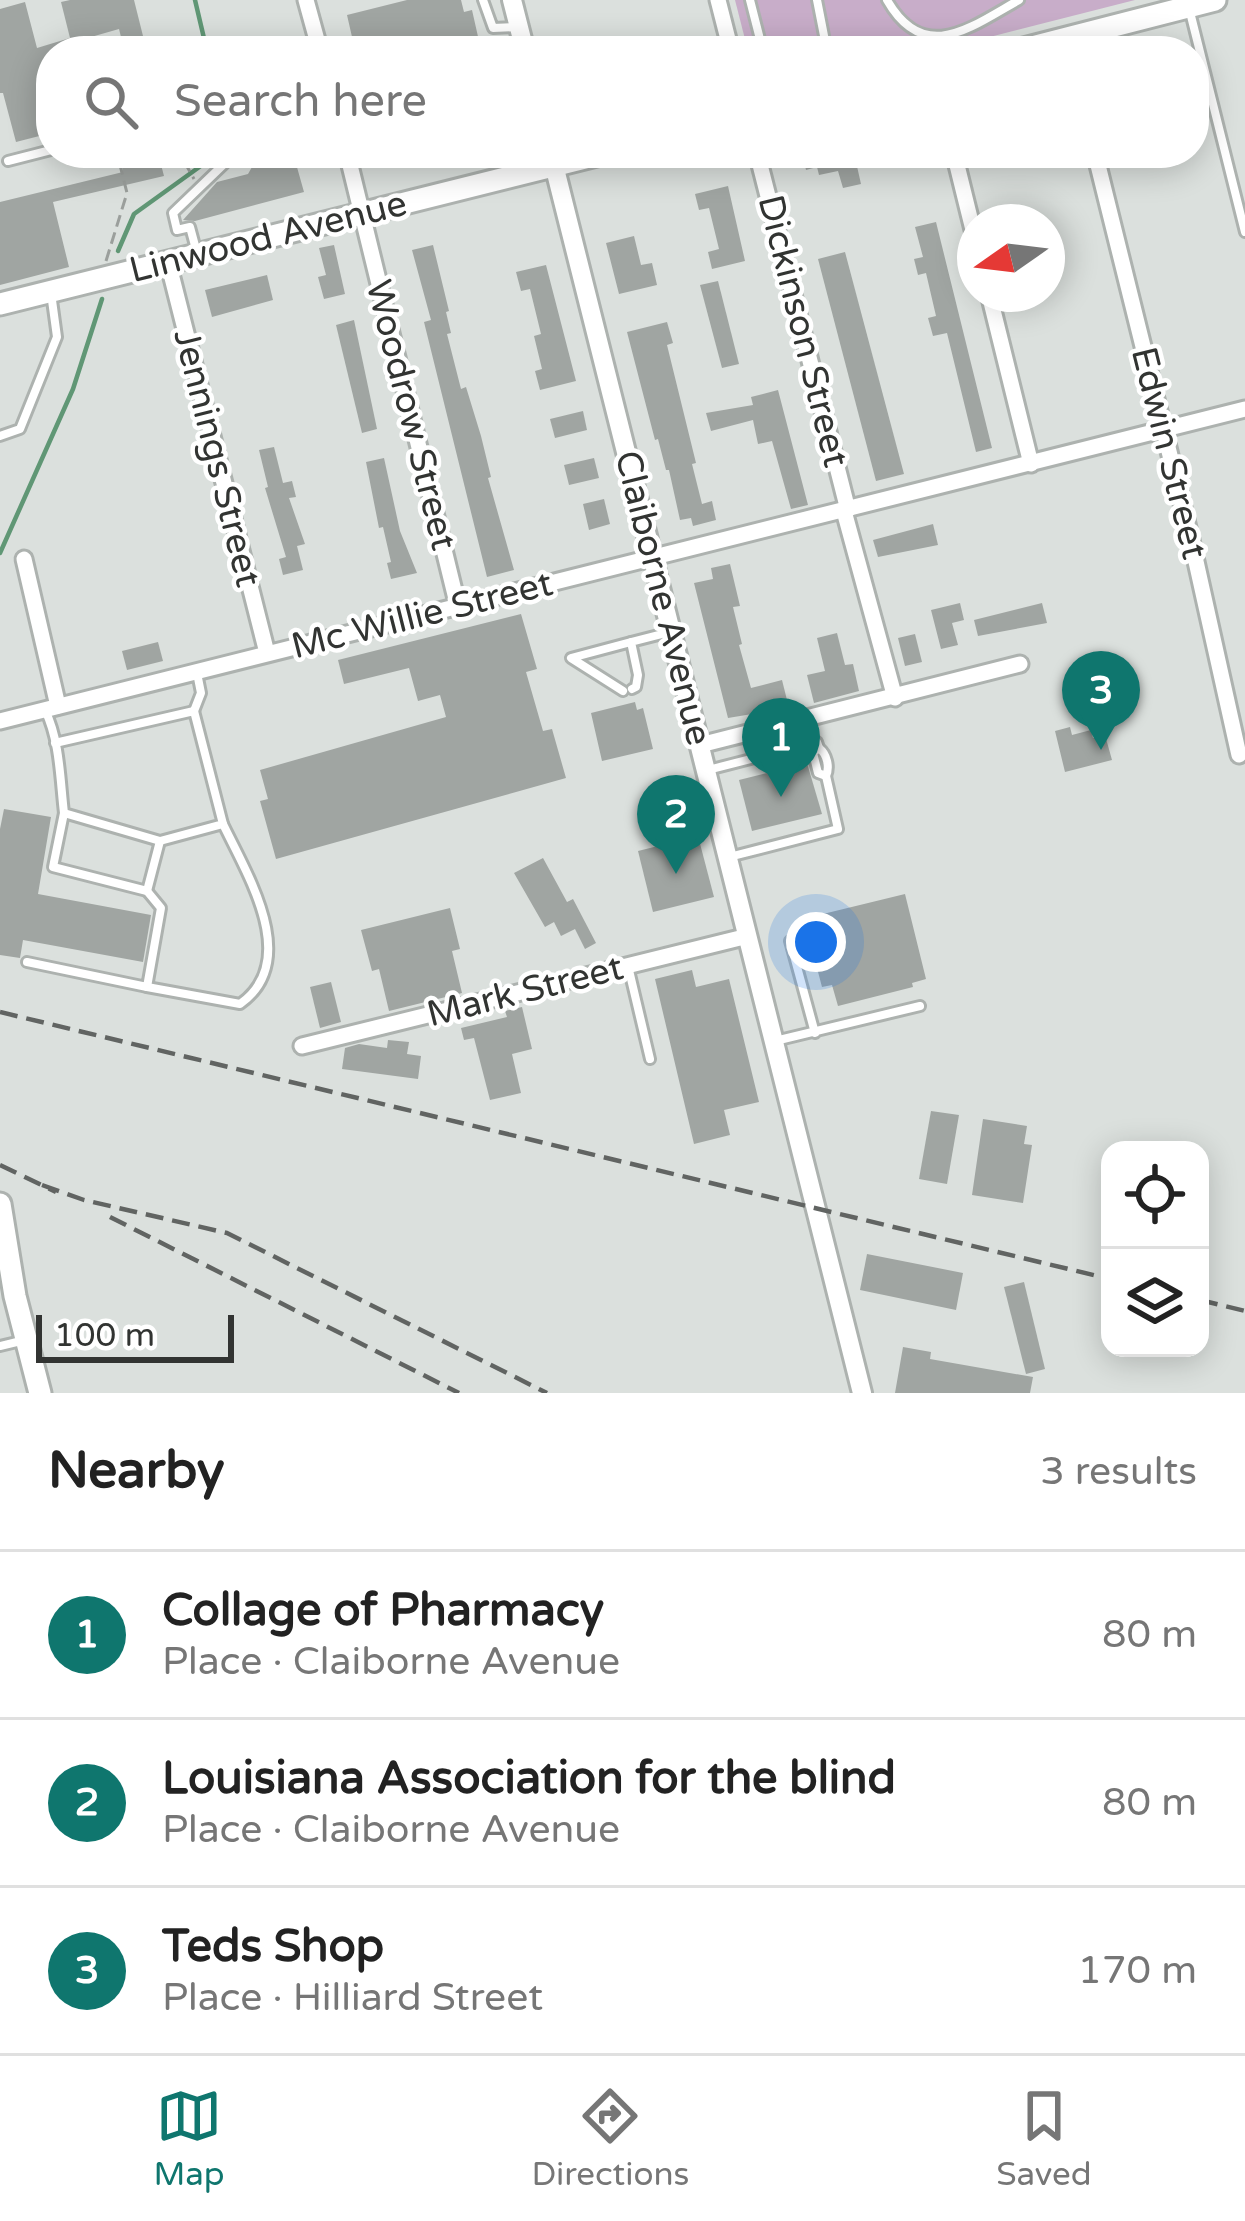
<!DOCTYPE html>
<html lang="en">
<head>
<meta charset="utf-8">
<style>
  :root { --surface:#fff; --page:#f2f2f2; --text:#222; --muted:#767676; --line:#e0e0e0; --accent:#0f766e }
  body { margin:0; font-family:"Varela Round",sans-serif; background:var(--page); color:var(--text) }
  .controls { position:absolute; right:36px; bottom:36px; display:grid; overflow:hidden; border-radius:24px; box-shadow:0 6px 30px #0003 }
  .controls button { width:108px; height:108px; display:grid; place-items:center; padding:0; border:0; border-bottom:3px solid var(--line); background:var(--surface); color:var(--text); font:60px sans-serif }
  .compass { position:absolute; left:957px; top:204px; width:108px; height:108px; border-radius:50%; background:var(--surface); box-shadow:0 6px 30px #0003; rotate:256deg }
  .scale { position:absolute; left:36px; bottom:30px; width:198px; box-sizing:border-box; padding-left:12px; border:6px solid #323432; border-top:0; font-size:33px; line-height:42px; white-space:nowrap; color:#323432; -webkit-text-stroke:9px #fff; paint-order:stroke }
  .you { position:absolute; left:816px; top:942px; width:42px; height:42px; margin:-30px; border:9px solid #fff; border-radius:50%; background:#1a73e8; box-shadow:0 0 0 18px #1a73e833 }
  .badge { display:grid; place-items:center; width:78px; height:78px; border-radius:50%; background:var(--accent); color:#fff; font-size:39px; font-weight:700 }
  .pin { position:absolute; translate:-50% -99px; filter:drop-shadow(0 3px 6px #0008) }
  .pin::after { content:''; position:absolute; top:63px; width:42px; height:36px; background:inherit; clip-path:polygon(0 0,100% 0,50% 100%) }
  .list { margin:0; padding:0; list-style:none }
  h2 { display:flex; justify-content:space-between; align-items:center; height:156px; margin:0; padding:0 48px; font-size:51px }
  h2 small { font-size:39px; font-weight:400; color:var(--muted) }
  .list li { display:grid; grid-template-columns:78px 1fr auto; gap:36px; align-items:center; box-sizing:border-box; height:168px; padding:0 48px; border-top:3px solid var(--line) }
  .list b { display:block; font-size:45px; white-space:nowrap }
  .list p { margin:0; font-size:39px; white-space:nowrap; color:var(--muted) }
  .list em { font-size:39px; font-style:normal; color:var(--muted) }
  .icon { flex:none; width:66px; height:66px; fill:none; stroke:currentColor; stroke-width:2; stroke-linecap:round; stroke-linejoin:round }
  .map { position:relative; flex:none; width:1245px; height:1393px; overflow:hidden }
  .search { position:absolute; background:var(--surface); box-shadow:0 6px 30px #0003; left:36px; right:36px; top:36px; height:132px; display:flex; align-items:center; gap:30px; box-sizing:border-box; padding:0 42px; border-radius:48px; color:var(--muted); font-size:45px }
  .sheet { height:660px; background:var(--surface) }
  nav { display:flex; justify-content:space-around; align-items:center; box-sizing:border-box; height:168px; border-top:3px solid var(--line); background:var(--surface); font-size:33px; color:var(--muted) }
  nav a { display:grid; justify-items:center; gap:6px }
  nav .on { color:var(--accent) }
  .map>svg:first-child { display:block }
  .green { fill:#c8adc9 }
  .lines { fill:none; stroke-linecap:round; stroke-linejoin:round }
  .stream { stroke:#609775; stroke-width:4.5 }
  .building { fill:#a0a5a2 }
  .service-casing { stroke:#adb2af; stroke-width:14 }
  .minor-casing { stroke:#adb2af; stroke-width:21 }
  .tertiary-casing { stroke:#adb2af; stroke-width:24 }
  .secondary-casing { stroke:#adb2af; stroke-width:27 }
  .path { stroke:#9b9f9c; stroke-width:3; stroke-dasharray:12 6; stroke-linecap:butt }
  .service { stroke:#fff; stroke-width:8 }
  .minor { stroke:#fff; stroke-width:15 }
  .tertiary { stroke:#fff; stroke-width:18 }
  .secondary { stroke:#fff; stroke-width:21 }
  .rail { stroke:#616462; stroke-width:4.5; stroke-dasharray:18 9; stroke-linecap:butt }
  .labels { text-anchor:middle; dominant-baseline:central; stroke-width:9; stroke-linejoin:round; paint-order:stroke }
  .street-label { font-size:36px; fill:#323432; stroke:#fff }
</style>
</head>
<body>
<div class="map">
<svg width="1245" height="1393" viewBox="0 0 1245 1393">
  <rect width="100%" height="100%" fill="#dbe0dd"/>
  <!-- green -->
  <polygon class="green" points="735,0 1135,0 935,51 748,51"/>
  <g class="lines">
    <!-- stream -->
    <g class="stream">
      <polyline points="195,0 207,51"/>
      <polyline points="118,251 134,214 209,160 213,153"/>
      <polyline points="0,553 73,389 102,299"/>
    </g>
  </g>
  <!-- building -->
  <g class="building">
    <polygon points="70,0 134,0 145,44 124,49 119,29 91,37 85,51 51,51 51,133 16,142 3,93 0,93 0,9 25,2 37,48 70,38 61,2"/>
    <polygon points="407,0 461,0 464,12 472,10 479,41 439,51 399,51 400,41 392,38 355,50 347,15"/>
    <polygon points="158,153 164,176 53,202 69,267 0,285 0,202 123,172 121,161"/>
    <polygon points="260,153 293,153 304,192 195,221 183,220 217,182 248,174"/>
    <polygon points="802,153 854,153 861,184 843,188 838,171 819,175 817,167 806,170"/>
    <polygon points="728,186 745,261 712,269 708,252 719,249 709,208 699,210 695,194"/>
    <polygon points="936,222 992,448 976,452 947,333 933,336 928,318 936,316 926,273 918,275 914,259 923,257 915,227"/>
    <polygon points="634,236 641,265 652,263 657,285 619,294 606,243"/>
    <polygon points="334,245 345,294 324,299 318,277 326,275 319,248"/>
    <polygon points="433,245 449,311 446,312 451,333 447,334 461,389 466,387 481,436 491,477 488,478 514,570 487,577 424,322 431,320 412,250"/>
    <polygon points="845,252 904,474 876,481 818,259"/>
    <polygon points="546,265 576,381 540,390 535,371 542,369 534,336 541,334 530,289 521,291 516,272"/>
    <polygon points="267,275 273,300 212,317 205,290"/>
    <polygon points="718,281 739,364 722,368 700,285"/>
    <polygon points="354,320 377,429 362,433 336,325"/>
    <polygon points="667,322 673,343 667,345 696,463 692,464 702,504 712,501 716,520 693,526 691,518 680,520 669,470 666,470 658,439 655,440 627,332"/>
    <polygon points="778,390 808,505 791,509 772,441 758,444 753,420 711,431 706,413 753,405 751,397"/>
    <polygon points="583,411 587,430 555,438 550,419"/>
    <polygon points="274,447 283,483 292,481 296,497 289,498 305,544 297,546 303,570 283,575 279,559 286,557 265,488 268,487 259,450"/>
    <polygon points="384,458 400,531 417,573 391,579 387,563 391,562 383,527 379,528 366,462"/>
    <polygon points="594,458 599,478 569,485 564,465"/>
    <polygon points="604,499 610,524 589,530 583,504"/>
    <polygon points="933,524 938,545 878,557 873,540"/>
    <polygon points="730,564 740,606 733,607 742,644 739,645 751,688 782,680 789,708 728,718 694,583 713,579 711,568"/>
    <polygon points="960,603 964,620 952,623 958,645 941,649 931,610"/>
    <polygon points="1042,603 1047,623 978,636 974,620"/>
    <polygon points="521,614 537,669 526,672 543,731 552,729 566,778 276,859 260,801 268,799 260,770 446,717 440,695 418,701 409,668 344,684 338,660"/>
    <polygon points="837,633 845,665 853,664 859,691 814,703 807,675 825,671 817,638"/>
    <polygon points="915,634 922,662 905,666 898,638"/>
    <polygon points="158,642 163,661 127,670 122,651"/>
    <polygon points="635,702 637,710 643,708 653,749 602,761 591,713"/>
    <polygon points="1070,727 1072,735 1091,730 1093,738 1105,735 1112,760 1065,772 1055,731"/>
    <polygon points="807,763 822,814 752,831 739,780"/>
    <polygon points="4,809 51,817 38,894 151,915 143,962 23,940 20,958 0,955 0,829"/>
    <polygon points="698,836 714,897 653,912 638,851"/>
    <polygon points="543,858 567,902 573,899 596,943 585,949 575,929 561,936 554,922 545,927 514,873"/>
    <polygon points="905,894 926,979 912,983 913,987 838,1006 832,985 822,987 807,930 826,925 823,914"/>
    <polygon points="450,908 460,949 452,951 462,993 389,1011 379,969 372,971 361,930"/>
    <polygon points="692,970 696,987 729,979 759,1102 724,1110 730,1135 694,1144 655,979"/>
    <polygon points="331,982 341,1022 320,1028 310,987"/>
    <polygon points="522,1007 532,1049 512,1054 521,1093 490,1100 474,1038 464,1040 461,1028 507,1017 505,1011"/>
    <polygon points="388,1040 409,1042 407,1054 421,1056 418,1079 342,1069 345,1048 359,1044 387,1048"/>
    <polygon points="931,1111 959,1115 947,1184 919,1179"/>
    <polygon points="983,1119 1027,1126 1024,1144 1032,1145 1023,1203 972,1195"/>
    <polygon points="867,1254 963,1273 956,1310 860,1290"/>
    <polygon points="1024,1282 1045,1369 1026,1374 1004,1287"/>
    <polygon points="903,1347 931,1352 930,1359 1033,1377 1030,1393 895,1393"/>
  </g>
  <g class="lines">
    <defs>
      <g id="service">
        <polyline points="483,0 493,28 517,27"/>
        <polyline points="750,0 763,51"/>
        <polyline points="817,0 827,51"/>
        <path d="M887,0C924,65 971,27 1019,0"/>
        <polyline points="1190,12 1245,232"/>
        <polyline points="93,51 102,46 110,51"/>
        <polyline points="371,51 393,46"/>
        <polyline points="170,157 179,153"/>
        <polyline points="8,161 51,150"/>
        <polyline points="197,253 190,227 177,230 173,213 224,164 230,153"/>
        <polyline points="0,436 20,429 57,337 51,293"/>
        <polyline points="632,689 636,687 638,675 631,642 670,632"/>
        <polyline points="623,691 571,658 631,642"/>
        <path d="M45,710C60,741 60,779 64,813L160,841L223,824L194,711L55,743"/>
        <polyline points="194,711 201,693 197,673"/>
        <polyline points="804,720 809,745"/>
        <path d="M819,748C827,754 830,767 826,776L818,773L813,753Z"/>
        <polyline points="708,770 817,742 819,748"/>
        <polyline points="64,813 53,867 147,891 160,841"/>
        <polyline points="729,857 838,829 826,776"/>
        <polyline points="790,941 815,1033"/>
        <polyline points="27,962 147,987 161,908 147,891"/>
        <polyline points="628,966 650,1059"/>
        <path d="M147,987L240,1004C301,961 248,876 223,824"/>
        <polyline points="775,1041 920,1006"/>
        <polyline points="0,1346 25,1340"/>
      </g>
      <g id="minor">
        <polyline points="306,0 320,51"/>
        <polyline points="718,0 731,51"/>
        <polyline points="347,153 458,607"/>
        <polyline points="757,153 848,510"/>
        <polyline points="954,153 975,238"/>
        <polyline points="1095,153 1193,548 1239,755"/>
        <polyline points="168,262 267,653"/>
        <polyline points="989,294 1031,464"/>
        <polyline points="844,511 895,698"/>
        <polyline points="24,559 58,706"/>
        <polyline points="0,721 1245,409"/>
        <polyline points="700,745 1020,664"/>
        <polyline points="302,1046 748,936"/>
      </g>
      <g id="tertiary">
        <polyline points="512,0 525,51"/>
        <polyline points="551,153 862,1393"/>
      </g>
      <g id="secondary">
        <polyline points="1016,51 1215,0"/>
        <polyline points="0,304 605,153"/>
        <polyline points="0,1204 15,1296 40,1393"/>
      </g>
    </defs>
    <!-- service casing -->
    <use href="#service" class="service-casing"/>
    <!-- minor casing -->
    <use href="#minor" class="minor-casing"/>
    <!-- tertiary casing -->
    <use href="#tertiary" class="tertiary-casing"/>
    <!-- secondary casing -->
    <use href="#secondary" class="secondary-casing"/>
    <!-- path -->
    <g class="path">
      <polyline points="184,161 194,179"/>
      <polyline points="106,261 127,193 117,153"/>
    </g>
    <!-- service -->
    <use href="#service" class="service"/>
    <!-- minor -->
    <use href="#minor" class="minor"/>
    <!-- tertiary -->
    <use href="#tertiary" class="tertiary"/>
    <!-- secondary -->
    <use href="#secondary" class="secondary"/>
    <!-- rail -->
    <g class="rail">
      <polyline points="0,1012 1110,1279"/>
      <polyline points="0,1165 56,1192"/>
      <polyline points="42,1185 84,1200 227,1233 547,1393"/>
      <polyline points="110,1217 459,1393"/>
      <polyline points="1200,1300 1245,1311"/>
    </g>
  </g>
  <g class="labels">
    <!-- street labels -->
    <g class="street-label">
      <text transform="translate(268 237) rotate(-14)">Linwood Avenue</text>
      <text transform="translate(803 331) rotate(76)">Dickinson Street</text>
      <text transform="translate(411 415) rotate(76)">Woodrow Street</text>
      <text transform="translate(1169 453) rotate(76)">Edwin Street</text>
      <text transform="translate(217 458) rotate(76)">Jennings Street</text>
      <text transform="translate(663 598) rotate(76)">Claiborne Avenue</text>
      <text transform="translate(422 615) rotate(-14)">Mc Willie Street</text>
      <text transform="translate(525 991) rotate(-14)">Mark Street</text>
    </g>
  </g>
</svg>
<div class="controls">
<button><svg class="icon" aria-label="locate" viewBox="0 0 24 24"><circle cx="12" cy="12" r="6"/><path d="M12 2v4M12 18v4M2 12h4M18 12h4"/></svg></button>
<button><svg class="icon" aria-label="layers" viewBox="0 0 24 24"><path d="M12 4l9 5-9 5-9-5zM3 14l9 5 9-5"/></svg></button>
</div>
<svg class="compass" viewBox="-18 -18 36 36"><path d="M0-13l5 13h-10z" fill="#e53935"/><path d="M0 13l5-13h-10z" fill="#767676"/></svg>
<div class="scale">100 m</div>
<div class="you"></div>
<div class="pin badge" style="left:781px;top:797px">1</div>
<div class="pin badge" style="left:676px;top:874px">2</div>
<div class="pin badge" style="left:1101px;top:750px">3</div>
<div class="search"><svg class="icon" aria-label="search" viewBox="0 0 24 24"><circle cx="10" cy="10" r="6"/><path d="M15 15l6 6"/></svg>Search here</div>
</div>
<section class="sheet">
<h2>Nearby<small>3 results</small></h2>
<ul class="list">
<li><span class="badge">1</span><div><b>Collage of Pharmacy</b><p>Place · Claiborne Avenue</p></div><em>80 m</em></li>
<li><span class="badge">2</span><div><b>Louisiana Association for the blind</b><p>Place · Claiborne Avenue</p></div><em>80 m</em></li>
<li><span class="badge">3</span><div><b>Teds Shop</b><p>Place · Hilliard Street</p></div><em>170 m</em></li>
</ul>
</section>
<nav>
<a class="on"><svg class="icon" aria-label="map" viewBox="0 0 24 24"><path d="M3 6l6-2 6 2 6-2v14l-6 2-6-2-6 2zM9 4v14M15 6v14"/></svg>Map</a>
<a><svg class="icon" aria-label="directions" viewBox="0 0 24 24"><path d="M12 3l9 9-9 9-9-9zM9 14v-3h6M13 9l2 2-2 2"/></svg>Directions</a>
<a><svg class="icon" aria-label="saved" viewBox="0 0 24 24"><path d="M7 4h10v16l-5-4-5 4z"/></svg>Saved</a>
</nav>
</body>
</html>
